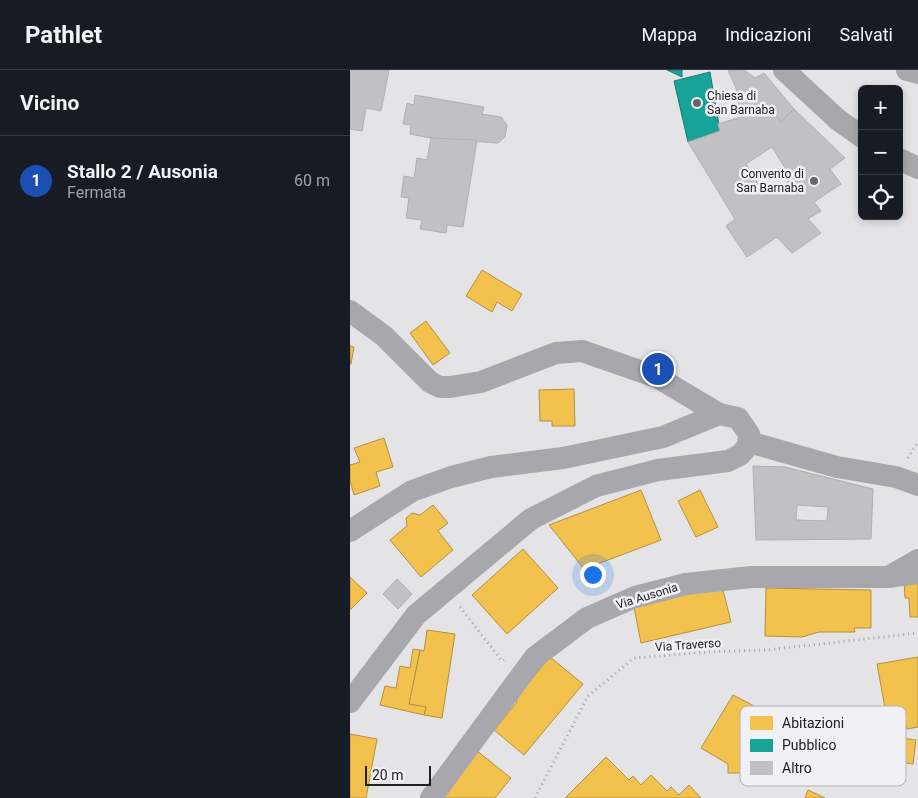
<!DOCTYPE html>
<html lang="it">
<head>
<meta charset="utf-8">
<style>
  :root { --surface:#171b24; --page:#242831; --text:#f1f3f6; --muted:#9ea1a6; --line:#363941; --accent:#b2b3b6 }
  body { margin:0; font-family:Roboto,sans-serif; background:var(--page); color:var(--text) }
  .controls { position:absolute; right:15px; top:15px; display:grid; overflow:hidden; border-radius:8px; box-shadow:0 2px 8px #0003 }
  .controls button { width:45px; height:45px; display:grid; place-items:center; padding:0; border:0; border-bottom:1px solid var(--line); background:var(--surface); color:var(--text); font:25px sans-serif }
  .scale { position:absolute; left:15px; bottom:12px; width:66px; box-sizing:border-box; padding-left:5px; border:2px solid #222123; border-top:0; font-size:14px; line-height:18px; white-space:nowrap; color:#222123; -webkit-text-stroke:4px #f1f0f4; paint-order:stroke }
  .you { position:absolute; left:242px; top:504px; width:18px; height:18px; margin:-12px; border:4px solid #fff; border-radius:50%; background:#1a73e8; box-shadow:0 0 0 8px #1a73e833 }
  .badge { display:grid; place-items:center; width:32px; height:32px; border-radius:50%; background:var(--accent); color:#fff; font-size:16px; font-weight:700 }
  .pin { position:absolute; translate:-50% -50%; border:2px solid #fff; box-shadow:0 1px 5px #0006 }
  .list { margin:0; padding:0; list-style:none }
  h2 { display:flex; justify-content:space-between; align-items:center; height:65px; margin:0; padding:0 20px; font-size:21px }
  h2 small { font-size:16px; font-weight:400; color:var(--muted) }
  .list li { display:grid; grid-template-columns:32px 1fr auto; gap:15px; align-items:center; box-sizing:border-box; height:90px; padding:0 20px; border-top:1px solid var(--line) }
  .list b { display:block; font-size:19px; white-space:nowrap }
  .list p { margin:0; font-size:16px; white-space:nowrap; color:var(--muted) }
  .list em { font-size:16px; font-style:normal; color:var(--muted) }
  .icon { flex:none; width:28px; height:28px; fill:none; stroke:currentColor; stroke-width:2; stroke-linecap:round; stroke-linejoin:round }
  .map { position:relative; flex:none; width:568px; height:728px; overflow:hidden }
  header { display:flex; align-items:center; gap:30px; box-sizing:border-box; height:70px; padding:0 25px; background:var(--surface); border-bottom:1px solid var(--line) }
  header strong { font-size:24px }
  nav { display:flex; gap:28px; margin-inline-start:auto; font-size:18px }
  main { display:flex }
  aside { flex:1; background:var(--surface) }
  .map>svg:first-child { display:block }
  .homes { fill:#f2c14e; stroke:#b49141 }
  .public { fill:#17a398; stroke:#1a7c75 }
  .building { fill:#c1c0c3; stroke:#b0afb2; fill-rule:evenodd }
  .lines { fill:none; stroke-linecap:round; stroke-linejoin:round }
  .path { stroke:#a3a2a6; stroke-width:3; stroke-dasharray:1 4; stroke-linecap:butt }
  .minor { stroke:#a8a7ae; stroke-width:22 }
  .poi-dot { fill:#666567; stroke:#f1f0f4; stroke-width:2 }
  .labels { text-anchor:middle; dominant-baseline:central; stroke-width:5; stroke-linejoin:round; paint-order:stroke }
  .poi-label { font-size:12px; fill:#222123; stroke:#f1f0f4; text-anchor:start }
  .street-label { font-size:12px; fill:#222123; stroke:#f1f0f4 }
  .key { fill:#f1f0f4; stroke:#b3b2b5; stroke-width:1 }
  .key-label { font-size:14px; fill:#222123 }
</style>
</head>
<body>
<header>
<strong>Pathlet</strong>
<nav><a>Mappa</a><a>Indicazioni</a><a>Salvati</a></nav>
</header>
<main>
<aside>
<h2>Vicino<small></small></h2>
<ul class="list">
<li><span class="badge" style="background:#1a4fb4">1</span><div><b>Stallo 2 / Ausonia</b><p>Fermata</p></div><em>60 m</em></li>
</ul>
</aside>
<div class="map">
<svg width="568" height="728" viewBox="0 0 568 728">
  <rect width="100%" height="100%" fill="#e4e3e6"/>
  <!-- homes -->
  <g class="homes">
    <polygon points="132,200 172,224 162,241 147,232 142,242 116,226"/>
    <polygon points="76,251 100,283 83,295 60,263"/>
    <polygon points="0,276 4,277 1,294 0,294"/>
    <polygon points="224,319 225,356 202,356 202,351 190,351 189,320"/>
    <polygon points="34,368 43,397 26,402 30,416 4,425 0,411 0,395 10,392 4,378"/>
    <polygon points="291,420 311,470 234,499 199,455"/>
    <polygon points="350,420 368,457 346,467 328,431"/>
    <polygon points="83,435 98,453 88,461 103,480 71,507 40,470 57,456 56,448 62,443 70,445"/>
    <polygon points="173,479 208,518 157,564 122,525"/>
    <polygon points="0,507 17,523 0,540"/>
    <polygon points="568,509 568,547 560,547 559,528 555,528 554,510"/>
    <polygon points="372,516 381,552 291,573 284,537"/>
    <polygon points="416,518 521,520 521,558 504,558 505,562 469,562 452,567 415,566"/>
    <polygon points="77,560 105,564 92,648 74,645 76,637 59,634 70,580 74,581"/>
    <polygon points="63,579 70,580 59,634 76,637 74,645 30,635 35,616 46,618 50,596 60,598"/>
    <polygon points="200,587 233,614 174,685 144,660 167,632 165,629"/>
    <polygon points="568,587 568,657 557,659 554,646 537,649 527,594"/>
    <polygon points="383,625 408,638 423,638 423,686 408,686 398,703 378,703 378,694 351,678"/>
    <polygon points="0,664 27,669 16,728 0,728"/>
    <polygon points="528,665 566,670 563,694 525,689"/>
    <polygon points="126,680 161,708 145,728 93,728"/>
    <polygon points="256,687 279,710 283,706 291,715 301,705 317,721 321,717 329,725 339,715 351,728 215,728"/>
    <polygon points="458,720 475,728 455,728"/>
  </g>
  <!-- public -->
  <g class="public">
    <polygon points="317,0 332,0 332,7"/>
    <polygon points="360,2 370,61 338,72 324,11"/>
  </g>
  <!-- building -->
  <g class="building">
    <polygon points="0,0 39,0 31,41 16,38 12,61 0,59"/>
    <polygon points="378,0 394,0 405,8 414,3 444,39 431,52 421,38 391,47 386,18"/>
    <polygon points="65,25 134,37 132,44 151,47 157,55 155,67 148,73 81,68 60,64 61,55 53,54 57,33 64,35"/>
    <path d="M421,38L431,52L444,39L495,88L480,99L491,114L464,132L471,141L458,149L471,163L442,183L427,167L397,187L376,156L385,149L338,72L370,61L368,54ZM422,77L442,109L416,126L396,94Z"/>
    <polygon points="81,68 127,70 113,157 97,155 96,163 70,159 72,150 56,148 59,128 51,127 54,106 64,108 67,88 77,90"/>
    <path d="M403,396L435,397L523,419L521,469L406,470ZM447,435L478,437L477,451L446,450Z"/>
    <polygon points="47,509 62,524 48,539 33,524"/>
  </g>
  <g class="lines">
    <!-- path -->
    <g class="path">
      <polyline points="558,388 568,372"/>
      <polyline points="110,537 152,591 154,590"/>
      <polyline points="185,728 238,626 284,588 358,582 417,580 568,563"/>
    </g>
    <!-- minor -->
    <g class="minor">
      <polyline points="434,0 487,49 512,67"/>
      <polyline points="557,0 568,3"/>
      <polyline points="549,89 568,98"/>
      <polyline points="0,241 34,266 80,312 90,317 100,317 131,312 206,283 232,281 307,307 369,344"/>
      <polyline points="399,372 487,397 546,407 568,415"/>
      <polyline points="0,461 62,421 101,407 141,397 213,388 313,367 369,344 388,348 399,364 398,376 390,385 378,391 308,400 246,416 181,449 66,545 0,632"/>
      <polyline points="568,490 538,507 568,503"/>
      <polyline points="81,728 185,587 237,548 285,527 336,514 401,507 538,507"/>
    </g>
  </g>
  <!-- markers -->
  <g class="poi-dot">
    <circle cx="347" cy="33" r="5"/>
    <circle cx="464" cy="111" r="5"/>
  </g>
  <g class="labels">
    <!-- poi labels -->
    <g class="poi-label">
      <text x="357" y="26">Chiesa di<tspan x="357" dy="14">San Barnaba</tspan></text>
      <text x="454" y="104" text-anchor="end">Convento di<tspan x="454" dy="14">San Barnaba</tspan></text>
    </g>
    <!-- street labels -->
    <g class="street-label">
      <text transform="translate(297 526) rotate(-17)">Via Ausonia</text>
      <text transform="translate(338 575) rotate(-4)">Via Traverso</text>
    </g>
  </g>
  <!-- legend -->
  <rect x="390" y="636" width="166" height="80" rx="8" class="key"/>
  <rect x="400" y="646" width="23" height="14" fill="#f2c14e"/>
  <rect x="400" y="669" width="23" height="13" fill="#17a398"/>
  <rect x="400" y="691" width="23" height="14" fill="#c1c0c3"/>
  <g class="key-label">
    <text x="432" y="658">Abitazioni</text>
    <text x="432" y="680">Pubblico</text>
    <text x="432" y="703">Altro</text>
  </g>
</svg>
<div class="controls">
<button>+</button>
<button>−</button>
<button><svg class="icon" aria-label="locate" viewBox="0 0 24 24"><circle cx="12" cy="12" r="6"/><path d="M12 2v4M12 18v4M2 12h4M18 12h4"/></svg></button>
</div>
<div class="scale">20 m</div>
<div class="you"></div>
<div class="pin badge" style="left:308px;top:299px;background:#1a4fb4">1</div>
</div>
</main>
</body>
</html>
